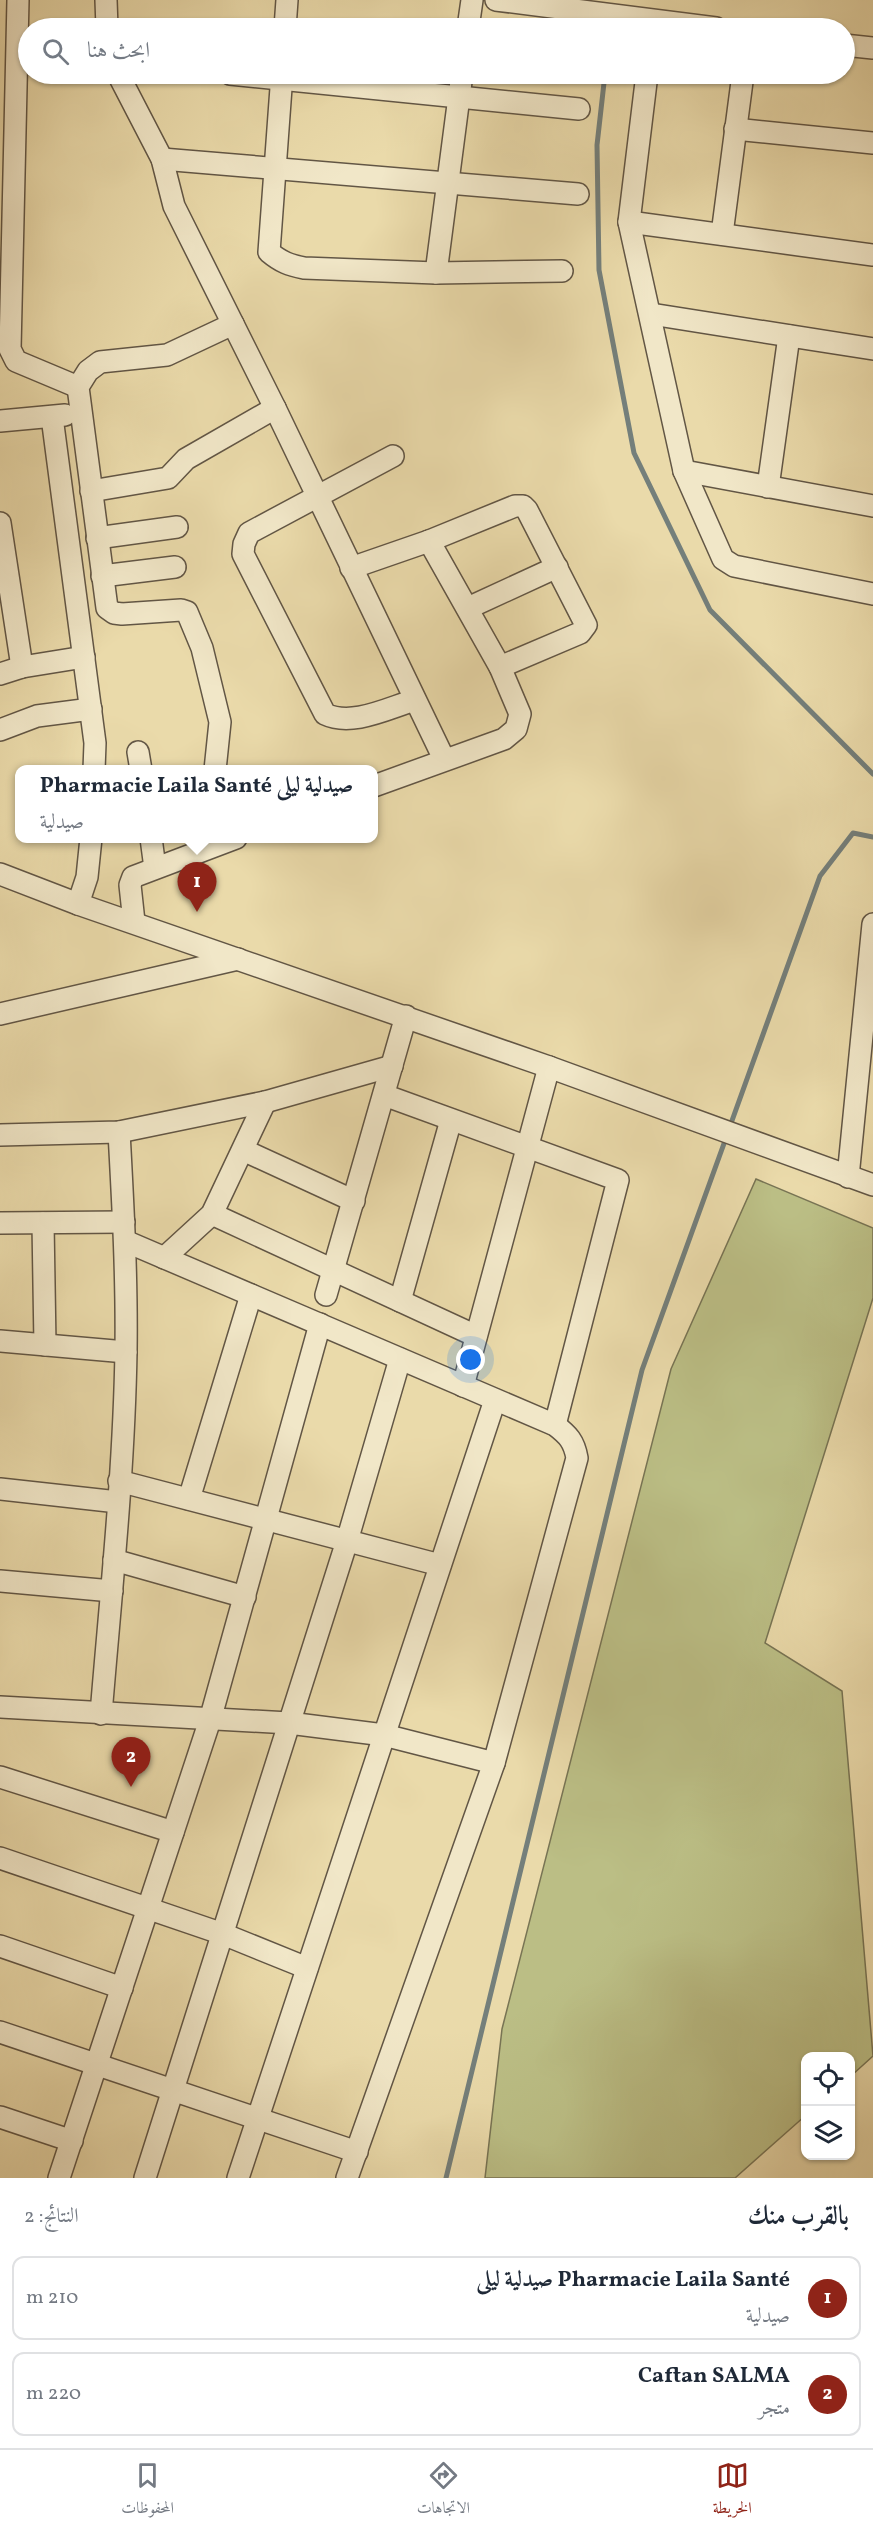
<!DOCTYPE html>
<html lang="ar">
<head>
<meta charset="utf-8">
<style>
  :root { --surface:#fff; --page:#f2f2f3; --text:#1f2937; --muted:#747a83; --line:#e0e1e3; --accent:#8f2418 }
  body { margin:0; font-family:Vollkorn,Amiri,serif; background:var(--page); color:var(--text); direction:rtl }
  .controls { position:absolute; right:18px; bottom:18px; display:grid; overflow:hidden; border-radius:12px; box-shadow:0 2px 4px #0004 }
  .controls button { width:54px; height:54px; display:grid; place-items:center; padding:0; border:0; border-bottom:2px solid var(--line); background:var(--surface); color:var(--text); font:30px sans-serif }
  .you { position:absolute; left:471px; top:1360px; width:21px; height:21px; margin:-15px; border:4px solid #fff; border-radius:50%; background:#1a73e8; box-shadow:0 0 0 9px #1a73e833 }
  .badge { display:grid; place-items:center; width:39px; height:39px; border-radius:50%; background:var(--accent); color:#fff; font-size:20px; font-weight:700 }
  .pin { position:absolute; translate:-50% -50px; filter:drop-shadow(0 2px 3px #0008) }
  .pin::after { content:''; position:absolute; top:32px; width:21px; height:18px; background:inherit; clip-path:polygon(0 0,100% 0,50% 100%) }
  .popup { position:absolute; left:15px; top:765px; width:363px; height:78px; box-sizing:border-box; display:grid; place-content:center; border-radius:12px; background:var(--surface); filter:drop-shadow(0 2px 4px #0005); font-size:20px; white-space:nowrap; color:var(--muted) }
  .popup b { font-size:22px; color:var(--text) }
  .popup::after { content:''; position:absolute; left:50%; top:100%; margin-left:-12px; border:12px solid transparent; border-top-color:var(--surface) }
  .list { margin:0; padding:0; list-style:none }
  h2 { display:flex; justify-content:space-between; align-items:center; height:78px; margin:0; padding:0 24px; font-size:26px }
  h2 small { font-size:20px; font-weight:400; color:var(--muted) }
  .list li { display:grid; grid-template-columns:39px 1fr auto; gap:18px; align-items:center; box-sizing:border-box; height:84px; margin:0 12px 12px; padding:0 12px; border:2px solid var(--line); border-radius:12px }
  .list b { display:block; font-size:22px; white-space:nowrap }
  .list p { margin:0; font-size:20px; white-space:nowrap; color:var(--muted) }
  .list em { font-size:20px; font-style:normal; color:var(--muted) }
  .icon { flex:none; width:33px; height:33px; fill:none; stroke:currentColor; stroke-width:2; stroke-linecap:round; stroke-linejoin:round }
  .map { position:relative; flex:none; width:873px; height:2178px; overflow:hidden; direction:ltr }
  .search { position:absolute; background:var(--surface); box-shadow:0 2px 4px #0004; left:18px; right:18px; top:18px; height:66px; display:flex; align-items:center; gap:15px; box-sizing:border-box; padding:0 21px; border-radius:33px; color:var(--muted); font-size:22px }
  .sheet { height:270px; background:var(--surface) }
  nav { display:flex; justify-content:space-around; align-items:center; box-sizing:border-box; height:84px; border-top:2px solid var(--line); background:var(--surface); font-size:16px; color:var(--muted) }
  nav a { display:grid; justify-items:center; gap:3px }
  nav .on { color:var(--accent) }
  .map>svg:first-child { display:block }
  .green { fill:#bbbe85; stroke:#787454; stroke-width:1.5 }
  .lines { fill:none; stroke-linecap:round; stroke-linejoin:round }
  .stream { stroke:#747f7b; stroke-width:5 }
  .minor-casing { stroke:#625645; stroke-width:24 }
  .minor { stroke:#f1e7c8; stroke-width:21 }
</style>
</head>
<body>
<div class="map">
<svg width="873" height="2178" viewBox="0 0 873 2178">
  <rect width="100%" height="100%" fill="#eadaaa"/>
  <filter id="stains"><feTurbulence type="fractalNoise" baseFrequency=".00333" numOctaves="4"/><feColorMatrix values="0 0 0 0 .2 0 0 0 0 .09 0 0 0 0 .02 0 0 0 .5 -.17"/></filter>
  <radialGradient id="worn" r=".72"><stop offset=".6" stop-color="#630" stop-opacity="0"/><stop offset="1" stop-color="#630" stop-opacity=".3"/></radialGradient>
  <!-- green -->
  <polygon class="green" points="756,1179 873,1228 873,1298 765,1643 842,1691 873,2056 851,2076 850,2056 806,2056 805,2116 735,2178 485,2178 502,2029 671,1369"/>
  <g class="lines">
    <!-- stream -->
    <g class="stream">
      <polyline points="605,74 597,145 599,270 634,453 710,610 873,774"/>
      <polyline points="729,1129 820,876 853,833 873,837"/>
      <polyline points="446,2178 642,1370 726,1138"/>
    </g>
    <defs>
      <g id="minor">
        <polyline points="18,0 10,349 16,361 78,387"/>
        <polyline points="106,0 107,28"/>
        <polyline points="496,0 716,28"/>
        <polyline points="285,28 287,0"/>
        <polyline points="468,28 472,0"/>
        <polyline points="844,45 873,48"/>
        <polyline points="118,74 162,159 174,206 275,408 444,759"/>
        <polyline points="230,74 579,109"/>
        <path d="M282,74L269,252C281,262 289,265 304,268L436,273L562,271"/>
        <polyline points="647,74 629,222 684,471 723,559 734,566 873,594"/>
        <polyline points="735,129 873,143"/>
        <polyline points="162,159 578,194"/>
        <polyline points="629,222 873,255"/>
        <polyline points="722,234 743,74"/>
        <polyline points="436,273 462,74"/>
        <polyline points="651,314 873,349"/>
        <polyline points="52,417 95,743 94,770"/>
        <polyline points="0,421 65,415"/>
        <path d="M393,456L249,533L244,544L243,554L325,714C352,727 388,708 415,700"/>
        <polyline points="684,471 873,506"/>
        <polyline points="768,487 789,336"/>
        <polyline points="91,491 168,478 186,459 275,408"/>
        <polyline points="0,523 22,667"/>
        <polyline points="97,538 177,527"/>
        <polyline points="351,568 429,541 515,506 523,506 527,510 586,625 580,633 500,667"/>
        <polyline points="102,576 175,567"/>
        <polyline points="468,608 557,567"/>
        <polyline points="0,674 22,667 84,657"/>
        <polyline points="0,730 37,716 91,709"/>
        <polyline points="138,752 141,770"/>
        <polyline points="215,770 220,722 202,648 187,612 181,610 122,614 114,613 107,608 78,387 88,371 100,362 167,355 233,324"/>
        <polyline points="374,786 504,739 516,729 520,714 500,667 429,541"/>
        <polyline points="151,838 155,868"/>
        <polyline points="0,874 78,904 549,1067 873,1185"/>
        <polyline points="78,904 87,877 91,838"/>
        <polyline points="134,922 130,885 133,877 236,838"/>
        <polyline points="0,1014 238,959"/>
        <polyline points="384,1095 618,1180 555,1425"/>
        <polyline points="0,1135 119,1132 265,1102 392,1066"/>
        <polyline points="243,1150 354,1201"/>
        <polyline points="848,1177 873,924"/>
        <polyline points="212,1214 476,1336"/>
        <polyline points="0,1223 124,1222"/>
        <polyline points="43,1223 45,1345"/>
        <path d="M125,1241L555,1425C568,1435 574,1441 577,1458L494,1763L347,2178"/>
        <polyline points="164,1258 212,1214 265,1102"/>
        <polyline points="326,1295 406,1016"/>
        <polyline points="400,1301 451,1120"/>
        <polyline points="0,1341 126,1352"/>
        <polyline points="463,1386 549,1067"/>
        <polyline points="119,1481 440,1565"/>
        <polyline points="0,1489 118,1502"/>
        <polyline points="189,1499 251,1295"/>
        <polyline points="114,1560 245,1597"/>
        <polyline points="0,1581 112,1591"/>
        <polyline points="0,1707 289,1723 384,1735 494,1763"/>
        <path d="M101,1714C111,1593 124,1472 126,1351C127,1278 123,1205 119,1132"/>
        <polyline points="0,1777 173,1832"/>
        <polyline points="0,1858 223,1934 307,1968"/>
        <polyline points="0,1946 122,1988"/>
        <polyline points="0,2032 357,2152"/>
        <polyline points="0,2117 72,2141"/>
        <polyline points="59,2178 210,1720 320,1324"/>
        <polyline points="145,2178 347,1541 400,1359"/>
        <polyline points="238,2178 495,1400"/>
      </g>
    </defs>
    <!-- minor casing -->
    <use href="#minor" class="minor-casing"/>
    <!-- minor -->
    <use href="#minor" class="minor"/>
  </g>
  <rect width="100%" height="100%" filter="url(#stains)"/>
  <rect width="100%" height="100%" fill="url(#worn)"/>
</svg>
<div class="controls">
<button><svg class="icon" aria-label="locate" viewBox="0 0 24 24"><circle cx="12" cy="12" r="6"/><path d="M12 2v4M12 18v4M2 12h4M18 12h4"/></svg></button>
<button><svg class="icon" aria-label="layers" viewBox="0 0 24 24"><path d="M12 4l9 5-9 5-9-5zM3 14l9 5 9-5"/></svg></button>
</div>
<div class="you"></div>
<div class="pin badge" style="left:197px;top:912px">1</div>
<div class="popup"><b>Pharmacie Laila Santé صيدلية ليلى</b>صيدلية</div>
<div class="pin badge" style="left:131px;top:1787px">2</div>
<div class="search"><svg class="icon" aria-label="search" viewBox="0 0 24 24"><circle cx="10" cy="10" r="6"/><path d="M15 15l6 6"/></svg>ابحث هنا</div>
</div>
<section class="sheet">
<h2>بالقرب منك<small>النتائج: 2</small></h2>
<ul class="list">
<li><span class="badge">1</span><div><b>Pharmacie Laila Santé صيدلية ليلى</b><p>صيدلية</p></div><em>210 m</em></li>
<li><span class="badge">2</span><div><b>Caftan SALMA</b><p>متجر</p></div><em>220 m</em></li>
</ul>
</section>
<nav>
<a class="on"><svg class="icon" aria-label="map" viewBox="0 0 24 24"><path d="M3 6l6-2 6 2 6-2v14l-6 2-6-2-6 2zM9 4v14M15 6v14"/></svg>الخريطة</a>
<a><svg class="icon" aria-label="directions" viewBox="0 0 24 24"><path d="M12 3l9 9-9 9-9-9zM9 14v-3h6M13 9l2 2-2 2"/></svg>الاتجاهات</a>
<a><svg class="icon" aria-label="saved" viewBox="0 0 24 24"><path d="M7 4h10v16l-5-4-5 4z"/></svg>المحفوظات</a>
</nav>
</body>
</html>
